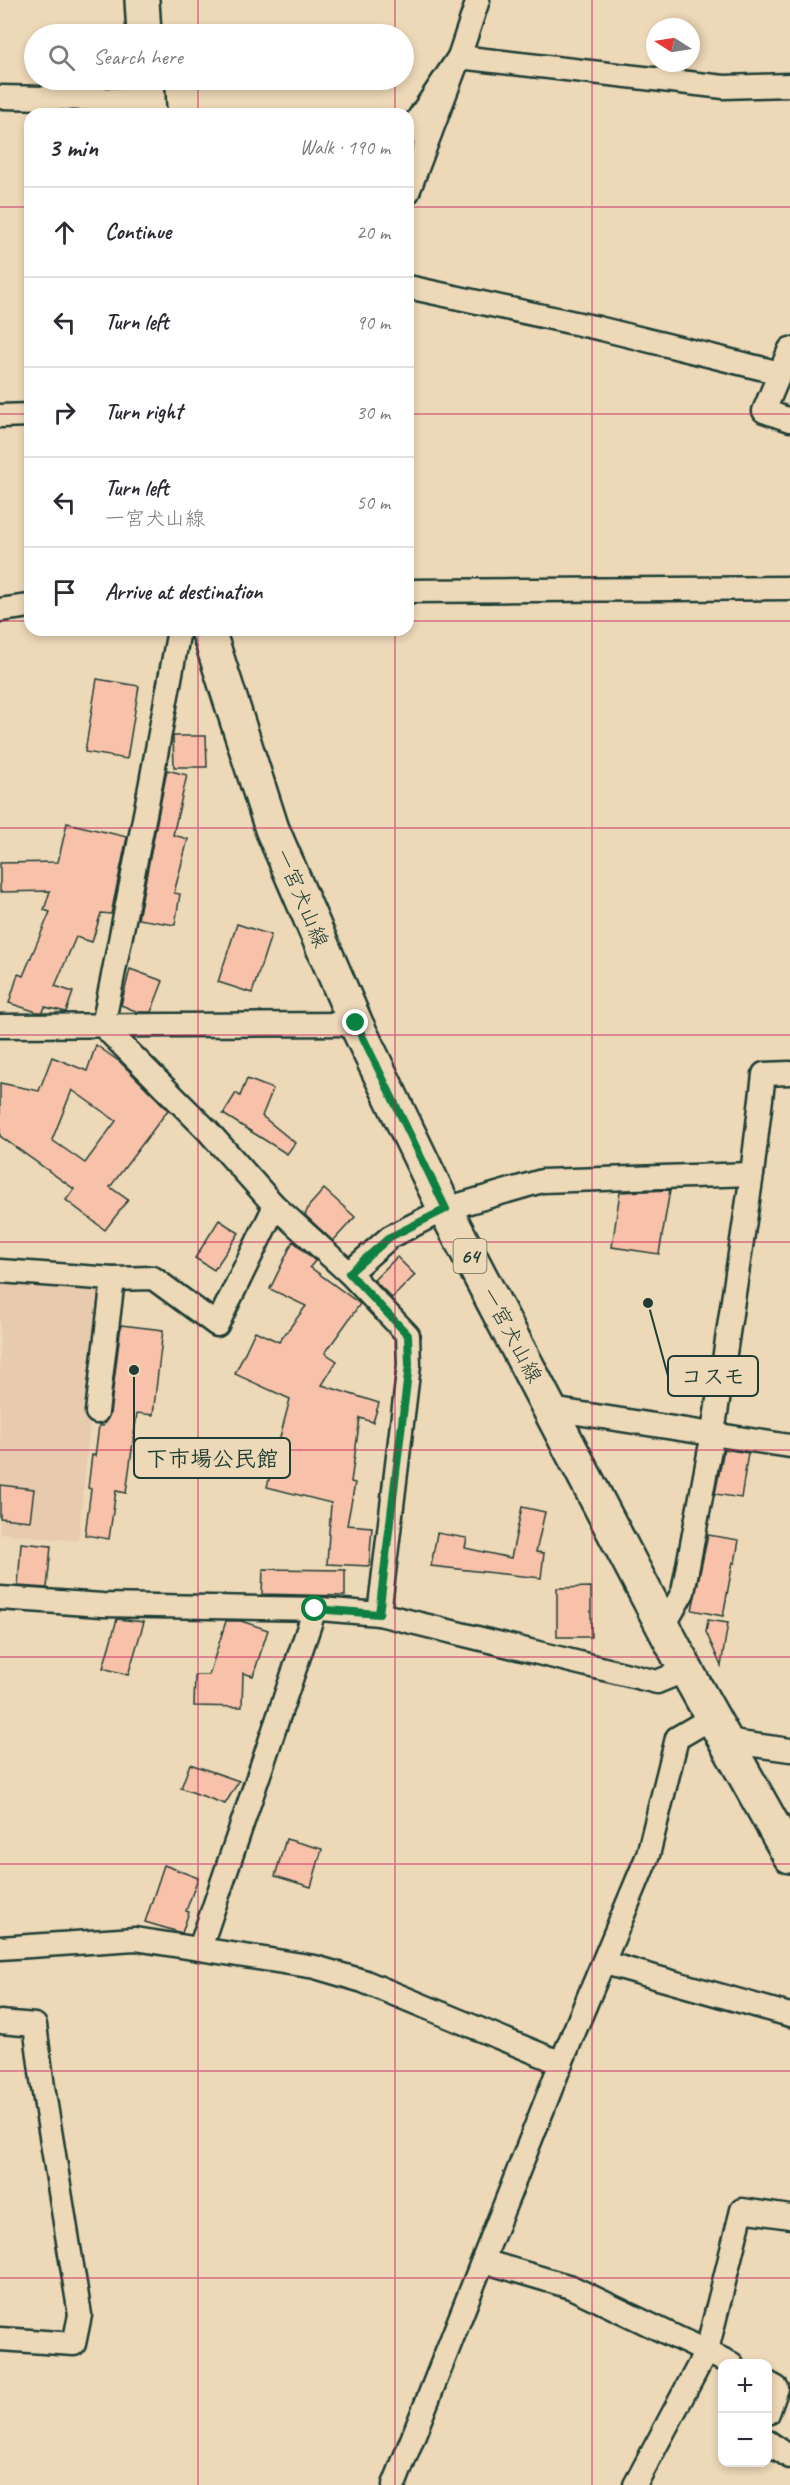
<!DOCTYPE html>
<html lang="en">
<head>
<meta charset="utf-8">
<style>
  :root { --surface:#fff; --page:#f7f7f7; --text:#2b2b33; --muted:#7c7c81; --line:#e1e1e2 }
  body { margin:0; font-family:Caveat,"Klee One",sans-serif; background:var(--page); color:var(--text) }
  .controls { position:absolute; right:18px; bottom:18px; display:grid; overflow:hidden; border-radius:12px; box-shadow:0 3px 9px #0003 }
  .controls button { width:54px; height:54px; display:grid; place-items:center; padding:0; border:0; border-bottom:2px solid var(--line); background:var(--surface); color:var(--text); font:30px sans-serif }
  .compass { position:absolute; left:646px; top:18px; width:54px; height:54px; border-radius:50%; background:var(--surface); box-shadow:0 3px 9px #0003; rotate:282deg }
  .stop { position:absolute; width:18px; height:18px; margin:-14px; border:4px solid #0b8043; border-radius:50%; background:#fff }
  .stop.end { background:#0b8043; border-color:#fff; box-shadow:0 2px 6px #0008 }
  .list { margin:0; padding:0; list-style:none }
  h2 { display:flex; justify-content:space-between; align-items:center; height:78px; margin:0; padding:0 24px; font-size:26px }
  h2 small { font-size:20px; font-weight:400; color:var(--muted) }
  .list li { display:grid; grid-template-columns:39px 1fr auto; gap:18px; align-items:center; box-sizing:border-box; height:90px; padding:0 24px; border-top:2px solid var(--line) }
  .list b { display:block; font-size:22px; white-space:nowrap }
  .list p { margin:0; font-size:20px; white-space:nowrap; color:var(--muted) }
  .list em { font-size:20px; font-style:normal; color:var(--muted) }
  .icon { flex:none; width:33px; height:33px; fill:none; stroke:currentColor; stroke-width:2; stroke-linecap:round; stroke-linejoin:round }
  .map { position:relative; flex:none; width:790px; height:2485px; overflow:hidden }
  .search { position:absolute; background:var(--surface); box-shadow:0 3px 9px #0003; left:24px; top:24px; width:390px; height:66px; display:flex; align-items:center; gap:15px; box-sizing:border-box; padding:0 21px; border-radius:33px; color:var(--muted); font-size:22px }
  .panel { position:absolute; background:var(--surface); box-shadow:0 3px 9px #0003; left:24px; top:108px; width:390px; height:528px; border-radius:18px }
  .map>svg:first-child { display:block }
  .built { fill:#e8cbae }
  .building { fill:#f7c2a9; stroke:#1f3d34; stroke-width:1.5; fill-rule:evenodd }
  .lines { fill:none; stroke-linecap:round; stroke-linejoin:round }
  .minor-casing { stroke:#1f3d34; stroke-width:27 }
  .primary-casing { stroke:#1f3d34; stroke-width:38 }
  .minor { stroke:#edd8b7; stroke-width:22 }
  .primary { stroke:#edd8b7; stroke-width:33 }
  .route { stroke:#0b8043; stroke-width:8 }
  .grid { fill:none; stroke:#c2185b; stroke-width:1.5; stroke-opacity:0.55 }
  .labels { text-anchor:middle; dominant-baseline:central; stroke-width:4.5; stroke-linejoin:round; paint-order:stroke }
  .shield { fill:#edd8b7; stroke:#5d6c5b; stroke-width:1.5 }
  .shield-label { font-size:20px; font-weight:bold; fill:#1f3d34 }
  .street-label { font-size:21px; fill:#1f3d34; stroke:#edd8b7 }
  .leader { fill:none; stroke:#1f3d34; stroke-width:2 }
  .callout-dot { fill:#1f3d34; stroke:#edd8b7; stroke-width:2 }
  .callout { fill:#edd8b7; stroke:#1f3d34; stroke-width:2 }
  .callout-label { font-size:22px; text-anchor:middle; font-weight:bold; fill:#1f3d34 }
</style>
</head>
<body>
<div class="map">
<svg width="790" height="2485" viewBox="0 0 790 2485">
  <rect width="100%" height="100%" fill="#edd8b7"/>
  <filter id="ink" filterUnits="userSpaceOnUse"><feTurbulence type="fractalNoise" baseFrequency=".0167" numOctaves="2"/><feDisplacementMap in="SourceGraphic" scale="12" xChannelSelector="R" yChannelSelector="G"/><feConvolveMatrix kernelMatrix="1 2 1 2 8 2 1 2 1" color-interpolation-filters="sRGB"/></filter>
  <g filter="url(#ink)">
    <!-- built -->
    <polygon class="built" points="0,1277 97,1284 103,1296 78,1541 0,1533"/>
    <!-- building -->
    <g class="building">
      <polygon points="97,679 139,686 127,759 85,752"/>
      <polygon points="173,736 206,736 207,767 174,767"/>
      <polygon points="167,770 187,775 173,835 188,839 174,893 180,894 175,925 138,919"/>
      <polygon points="67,823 127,837 111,914 101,913 92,942 76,937 55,986 73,992 66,1012 45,1007 43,1012 37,1012 9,1003 18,974 23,976 50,912 44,910 50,891 0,892 0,863 58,862"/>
      <polygon points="237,924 271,935 252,993 218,982"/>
      <polygon points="130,969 163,981 151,1012 138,1012 121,1005"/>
      <path d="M96,1045L120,1062L168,1110L110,1187L128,1200L105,1230L66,1200L74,1189L0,1136V1083L39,1091L52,1057L87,1071ZM72,1090L116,1121L85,1163L52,1140Z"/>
      <polygon points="247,1079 273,1089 262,1116 295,1143 287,1154 223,1114 236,1093 240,1096"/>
      <polygon points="324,1189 355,1217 333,1241 305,1215 309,1206"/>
      <polygon points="670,1190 659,1254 612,1247 620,1192"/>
      <polygon points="219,1220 239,1233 214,1270 195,1258"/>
      <polygon points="293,1241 315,1261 310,1267 360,1304 325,1353 337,1361 322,1385 379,1403 373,1422 360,1418 351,1482 355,1483 347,1525 372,1527 369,1566 327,1564 331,1503 267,1487 290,1399 235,1374 255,1331 279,1342 306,1306 270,1289"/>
      <polygon points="397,1257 415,1275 392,1298 374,1280"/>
      <polygon points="121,1325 163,1330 153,1415 137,1413 126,1493 116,1491 109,1539 85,1535 91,1489 88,1488 92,1455 95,1456 99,1426 103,1426 110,1414"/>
      <polygon points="724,1449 748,1453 741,1498 715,1494"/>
      <polygon points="0,1485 34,1489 30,1521 0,1518"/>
      <polygon points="522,1507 545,1512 536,1552 544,1553 541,1578 431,1566 437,1533 467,1538 465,1548 511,1558"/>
      <polygon points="708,1535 739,1540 735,1563 733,1562 723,1616 692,1610"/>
      <polygon points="21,1543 51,1546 47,1588 18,1586"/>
      <polygon points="263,1569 345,1570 345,1596 262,1594"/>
      <polygon points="591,1587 591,1637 557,1637 557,1588"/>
      <polygon points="117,1619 144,1622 128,1675 103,1668"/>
      <polygon points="708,1620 728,1623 721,1666 706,1632"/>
      <polygon points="226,1621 241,1621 268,1630 253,1676 243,1673 242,1707 194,1706 195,1675 209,1675"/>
      <polygon points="190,1764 239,1781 225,1804 181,1788"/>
      <polygon points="286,1839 322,1849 311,1887 275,1876"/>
      <polygon points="164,1865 198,1878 186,1911 189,1912 182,1933 145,1922"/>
    </g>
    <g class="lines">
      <defs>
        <g id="minor">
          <polyline points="0,97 148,100"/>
          <polyline points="408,134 459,57 724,87 790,85"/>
          <polyline points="408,192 459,57 478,0"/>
          <polyline points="408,287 598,328 780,373"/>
          <polyline points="790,349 764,411 790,420"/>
          <polyline points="0,416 30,415"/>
          <polyline points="408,591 790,588"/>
          <polyline points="0,610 30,606"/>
          <polyline points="179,630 146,809 103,1026 207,1130 275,1206 349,1273 408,1335 409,1365 379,1614"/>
          <polyline points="0,1026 356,1024"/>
          <polyline points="0,1271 113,1279 153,1278 217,1325 275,1206"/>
          <polyline points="349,1273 390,1237 445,1209 542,1181 752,1174"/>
          <polyline points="551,1409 790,1446"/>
          <polyline points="97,1412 113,1279"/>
          <polyline points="0,1598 102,1605 320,1609 379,1614 657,1682 686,1670"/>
          <polyline points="664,1626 683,1592 713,1433 752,1174 764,1074 790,1073"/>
          <polyline points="725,1741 790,1750"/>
          <polyline points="0,1948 135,1939 315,1967 363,1981 561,2063"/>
          <polyline points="200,1948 315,1609"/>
          <polyline points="605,1963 790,2015"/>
          <polyline points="0,2022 35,2025 43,2087 80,2315 74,2344 0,2339"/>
          <polyline points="483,2261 571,2287 732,2364"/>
          <polyline points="768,2383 777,2388 768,2413"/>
          <polyline points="768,2442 790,2457"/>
          <polyline points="394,2485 561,2063 648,1855 677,1738 713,1717"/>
          <polyline points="635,2485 707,2350 742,2210 790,2217"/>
        </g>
        <g id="primary">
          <polyline points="142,0 144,34"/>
          <polyline points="147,80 149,114"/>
          <polyline points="208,630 272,829 356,1024 445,1209 686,1670 790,1856"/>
        </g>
      </defs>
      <!-- minor casing -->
      <use href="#minor" class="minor-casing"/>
      <!-- primary casing -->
      <use href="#primary" class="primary-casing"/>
      <!-- minor -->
      <use href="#minor" class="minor"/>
      <!-- primary -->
      <use href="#primary" class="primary"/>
    </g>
  </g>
  <g class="lines" filter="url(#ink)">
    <!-- route -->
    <polyline class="route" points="315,1609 379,1614 409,1365 408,1335 349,1273 390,1237 446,1209 356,1023"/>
  </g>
  <!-- grid -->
  <path class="grid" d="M198,0V34M395,0V34M592,0V2485M198,80V114M395,80V114M0,207H30M408,207H790M0,414H30M408,414H790M0,621H30M408,621H790M198,630V2485M395,630V2485M0,828H790M0,1035H790M0,1242H790M0,1450H790M0,1657H790M0,1864H790M0,2071H790M0,2278H790"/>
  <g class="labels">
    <!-- shield labels -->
    <rect class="shield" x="453.5" y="1239" width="33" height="34" rx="4.5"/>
    <g class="shield-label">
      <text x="470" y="1256">64</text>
    </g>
    <!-- street labels -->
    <g class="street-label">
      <text transform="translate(302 898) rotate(67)">一宮犬山線</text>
      <text transform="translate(512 1335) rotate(62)">一宮犬山線</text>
    </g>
  </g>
  <!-- callouts -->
  <path class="leader" d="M648 1303L668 1376M134 1370L134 1458"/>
  <g class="callout-dot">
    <circle cx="648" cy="1303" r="6"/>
    <circle cx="134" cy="1370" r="6"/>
  </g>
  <g class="callout">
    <rect x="668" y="1356" width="90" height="40" rx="6"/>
    <rect x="134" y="1438" width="156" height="40" rx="6"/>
  </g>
  <g class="callout-label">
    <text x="713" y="1384">コスモ</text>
    <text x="212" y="1466">下市場公民館</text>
  </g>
</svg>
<div class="controls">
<button>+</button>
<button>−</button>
</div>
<svg class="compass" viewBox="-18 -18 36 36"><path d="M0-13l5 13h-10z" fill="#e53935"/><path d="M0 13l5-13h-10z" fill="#7c7c81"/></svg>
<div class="stop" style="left:315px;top:1609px"></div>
<div class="stop end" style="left:356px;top:1023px"></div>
<div class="search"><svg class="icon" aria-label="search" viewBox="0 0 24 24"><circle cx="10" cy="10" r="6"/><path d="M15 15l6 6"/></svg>Search here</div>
<section class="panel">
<h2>3 min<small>Walk · 190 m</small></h2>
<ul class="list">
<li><svg class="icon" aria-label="ahead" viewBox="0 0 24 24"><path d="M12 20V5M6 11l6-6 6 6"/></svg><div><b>Continue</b></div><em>20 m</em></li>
<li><svg class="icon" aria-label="left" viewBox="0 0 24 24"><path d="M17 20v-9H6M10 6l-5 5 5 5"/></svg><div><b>Turn left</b></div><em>90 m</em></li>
<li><svg class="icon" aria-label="right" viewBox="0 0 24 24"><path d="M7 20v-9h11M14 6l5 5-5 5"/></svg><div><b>Turn right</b></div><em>30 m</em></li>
<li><svg class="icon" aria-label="left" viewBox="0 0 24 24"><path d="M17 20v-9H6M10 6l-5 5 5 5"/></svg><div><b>Turn left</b><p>一宮犬山線</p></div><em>50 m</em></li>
<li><svg class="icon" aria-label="arrive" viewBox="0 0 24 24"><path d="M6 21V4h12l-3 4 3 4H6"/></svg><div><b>Arrive at destination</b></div></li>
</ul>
</section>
</div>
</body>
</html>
